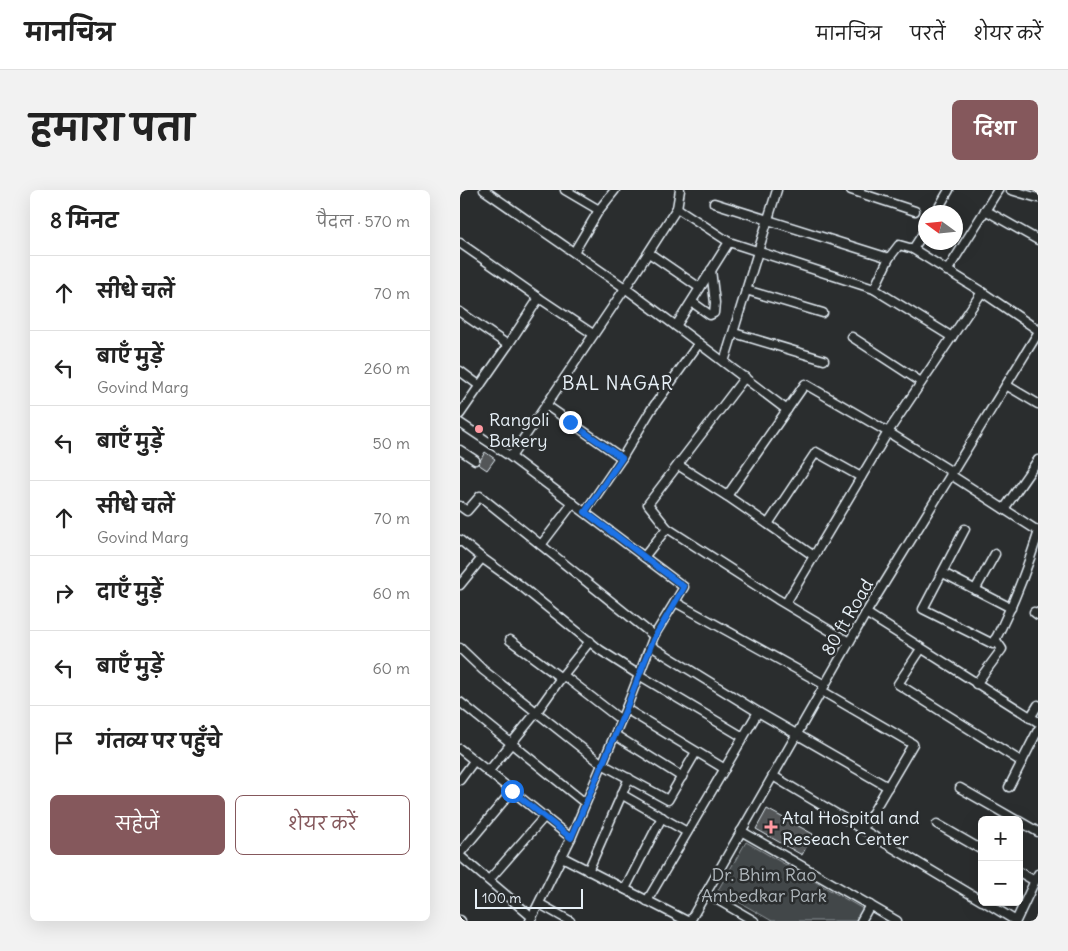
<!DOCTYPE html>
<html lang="hi">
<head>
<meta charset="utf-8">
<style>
  :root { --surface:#fff; --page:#f2f2f2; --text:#222; --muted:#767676; --line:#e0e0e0; --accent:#85585c }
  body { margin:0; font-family:Delius,"Playpen Sans Deva",sans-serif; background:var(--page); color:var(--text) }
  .controls { position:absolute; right:15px; bottom:15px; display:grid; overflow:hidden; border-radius:8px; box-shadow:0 5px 20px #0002 }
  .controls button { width:45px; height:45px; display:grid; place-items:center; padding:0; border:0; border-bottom:1px solid var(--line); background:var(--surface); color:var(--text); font:25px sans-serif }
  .compass { position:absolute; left:458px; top:15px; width:45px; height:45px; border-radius:50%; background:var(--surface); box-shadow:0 5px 20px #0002; rotate:285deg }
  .scale { position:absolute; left:15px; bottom:12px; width:108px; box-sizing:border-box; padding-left:5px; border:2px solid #e8f1f8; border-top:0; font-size:14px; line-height:18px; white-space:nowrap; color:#e8f1f8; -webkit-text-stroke:4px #2a2d2e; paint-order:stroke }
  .stop { position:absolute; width:15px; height:15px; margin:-11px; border:4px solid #1a73e8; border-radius:50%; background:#fff }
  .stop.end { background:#1a73e8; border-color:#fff; box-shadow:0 1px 5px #0008 }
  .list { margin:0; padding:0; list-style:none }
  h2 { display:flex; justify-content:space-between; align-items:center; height:65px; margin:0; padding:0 20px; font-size:21px }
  h2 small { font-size:16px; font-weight:400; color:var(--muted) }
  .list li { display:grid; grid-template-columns:32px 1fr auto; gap:15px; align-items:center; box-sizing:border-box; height:75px; padding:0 20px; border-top:1px solid var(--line) }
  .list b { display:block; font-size:19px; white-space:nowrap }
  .list p { margin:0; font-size:16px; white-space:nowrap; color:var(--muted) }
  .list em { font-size:16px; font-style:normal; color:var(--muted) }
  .actions { display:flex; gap:10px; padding:15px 20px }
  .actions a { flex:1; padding:11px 0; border:1px solid var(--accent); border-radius:8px; text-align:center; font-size:18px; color:var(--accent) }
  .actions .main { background:var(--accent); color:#fff }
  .icon { flex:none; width:28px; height:28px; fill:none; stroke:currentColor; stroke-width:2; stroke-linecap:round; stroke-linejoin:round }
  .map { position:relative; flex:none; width:578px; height:731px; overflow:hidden; border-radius:8px }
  header { display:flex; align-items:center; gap:30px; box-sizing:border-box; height:70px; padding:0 25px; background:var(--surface); border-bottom:1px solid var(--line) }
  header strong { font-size:24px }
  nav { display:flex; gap:28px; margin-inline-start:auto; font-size:18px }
  .intro { display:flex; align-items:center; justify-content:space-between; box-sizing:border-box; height:120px; padding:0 30px }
  h1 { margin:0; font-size:35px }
  .button { padding:12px 22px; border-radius:8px; background:var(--accent); color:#fff; font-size:18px; font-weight:700 }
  main { display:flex; gap:30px; padding:0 30px }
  aside { flex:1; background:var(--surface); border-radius:8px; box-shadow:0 5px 20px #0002 }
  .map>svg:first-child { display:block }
  .green { fill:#424648; stroke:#959ca0 }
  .building { fill:#535759; stroke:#e8f1f8 }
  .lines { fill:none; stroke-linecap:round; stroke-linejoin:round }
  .minor-casing { stroke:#e8f1f8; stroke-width:11 }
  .minor { stroke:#2a2d2e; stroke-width:8 }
  .route { stroke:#1a73e8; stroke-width:6 }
  .poi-dot { fill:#ff9aa2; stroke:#2a2d2e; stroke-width:2 }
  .labels { text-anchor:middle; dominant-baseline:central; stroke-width:5; stroke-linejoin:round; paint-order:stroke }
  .poi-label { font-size:18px; fill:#e8f1f8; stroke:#2a2d2e; text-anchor:start }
  .street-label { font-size:18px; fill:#e8f1f8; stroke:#2a2d2e }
  .park-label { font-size:18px; fill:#aeb5ba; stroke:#2a2d2e }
  .neighbourhood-label { font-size:19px; letter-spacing:1px; fill:#e8f1f8; stroke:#2a2d2e }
</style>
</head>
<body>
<header>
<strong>मानचित्र</strong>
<nav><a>मानचित्र</a><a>परतें</a><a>शेयर करें</a></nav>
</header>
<div class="intro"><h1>हमारा पता</h1><a class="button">दिशा</a></div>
<main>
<aside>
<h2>8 मिनट<small>पैदल · 570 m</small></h2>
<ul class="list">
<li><svg class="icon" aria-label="ahead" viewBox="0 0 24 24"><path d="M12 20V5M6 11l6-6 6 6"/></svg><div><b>सीधे चलें</b></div><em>70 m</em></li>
<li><svg class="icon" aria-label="left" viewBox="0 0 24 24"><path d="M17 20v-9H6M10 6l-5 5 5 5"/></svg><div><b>बाएँ मुड़ें</b><p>Govind Marg</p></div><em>260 m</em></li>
<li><svg class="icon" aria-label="left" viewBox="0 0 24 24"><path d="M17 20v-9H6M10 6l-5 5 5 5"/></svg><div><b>बाएँ मुड़ें</b></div><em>50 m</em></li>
<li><svg class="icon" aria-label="ahead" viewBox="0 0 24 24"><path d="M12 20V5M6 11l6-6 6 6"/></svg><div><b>सीधे चलें</b><p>Govind Marg</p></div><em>70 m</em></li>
<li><svg class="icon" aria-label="right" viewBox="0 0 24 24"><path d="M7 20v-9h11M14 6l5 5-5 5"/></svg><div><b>दाएँ मुड़ें</b></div><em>60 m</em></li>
<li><svg class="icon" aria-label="left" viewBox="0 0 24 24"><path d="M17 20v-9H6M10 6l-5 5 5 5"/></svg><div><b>बाएँ मुड़ें</b></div><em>60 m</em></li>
<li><svg class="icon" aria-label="arrive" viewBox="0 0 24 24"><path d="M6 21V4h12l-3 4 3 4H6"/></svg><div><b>गंतव्य पर पहुँचे</b></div></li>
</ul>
<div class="actions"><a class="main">सहेजें</a><a>शेयर करें</a></div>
</aside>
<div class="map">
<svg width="578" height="731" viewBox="0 0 578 731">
  <rect width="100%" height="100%" fill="#2a2d2e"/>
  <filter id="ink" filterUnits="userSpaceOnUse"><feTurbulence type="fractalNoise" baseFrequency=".02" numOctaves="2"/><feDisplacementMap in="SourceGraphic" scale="10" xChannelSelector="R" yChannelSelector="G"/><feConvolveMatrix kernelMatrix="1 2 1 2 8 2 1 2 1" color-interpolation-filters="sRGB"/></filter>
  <g filter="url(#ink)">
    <!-- green -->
    <polygon class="green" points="286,652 403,719 395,731 312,731 258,700"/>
    <!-- building -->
    <g class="building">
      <polygon points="25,262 35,269 27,280 18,274"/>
      <polygon points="307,619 353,644 342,665 296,639"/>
    </g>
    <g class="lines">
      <defs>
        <g id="minor">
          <polyline points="24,0 165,98 216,136 240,98 189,63"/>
          <polyline points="105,0 139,20 114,62"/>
          <polyline points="391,0 455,21"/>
          <polyline points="551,0 578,8"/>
          <polyline points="254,13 429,68 414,99"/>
          <polyline points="217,18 269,52 240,98"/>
          <polyline points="139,20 155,0"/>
          <polyline points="525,20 578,50"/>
          <polyline points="476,22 489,0"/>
          <polyline points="466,39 453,59 522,102 578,140"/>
          <polyline points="269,52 414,99 492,147"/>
          <polyline points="0,53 79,108"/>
          <polyline points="429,68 439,55 453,59"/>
          <polyline points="487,81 538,0"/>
          <polyline points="286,100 363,123"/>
          <polyline points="232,112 250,125 254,123 255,113 251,80"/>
          <polyline points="0,122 48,155 0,224"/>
          <polyline points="216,136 327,220"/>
          <polyline points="274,143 364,170"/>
          <polyline points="392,147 461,192"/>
          <polyline points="48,155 79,108 133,144"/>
          <polyline points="264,172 317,0"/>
          <polyline points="0,181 20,196"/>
          <polyline points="285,187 188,314 207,338 317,409 389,452"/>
          <polyline points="546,195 578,214"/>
          <polyline points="86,215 162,268 125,322"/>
          <polyline points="0,233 51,267 224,397 194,446 169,511 111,648 70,731"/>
          <polyline points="0,260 15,270"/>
          <polyline points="51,267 174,85 217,18 220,0"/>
          <polyline points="162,268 191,220 239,153"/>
          <polyline points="218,275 267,306 354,366"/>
          <polyline points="491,285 578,341"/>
          <polyline points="267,306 345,194 428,242 492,282"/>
          <polyline points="0,316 7,321 20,306 194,446"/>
          <polyline points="544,319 578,270"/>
          <polyline points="308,334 356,262 401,287"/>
          <path d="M505,339L463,419L533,454C552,418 566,382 578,344"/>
          <polyline points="81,355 113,313"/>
          <polyline points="184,367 207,338"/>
          <polyline points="22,368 61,396 140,460 179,485 283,547"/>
          <polyline points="483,383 551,418"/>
          <polyline points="0,395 22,368 0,350"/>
          <polyline points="515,400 535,364"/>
          <polyline points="215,412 365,495"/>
          <polyline points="326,413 428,242 522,102"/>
          <polyline points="574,422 578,425"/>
          <polyline points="406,423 578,532"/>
          <polyline points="50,450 101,488"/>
          <polyline points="191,456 298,522 428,597"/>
          <polyline points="0,458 23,480 142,574 208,610 236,562"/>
          <polyline points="461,459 438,494 562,572"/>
          <polyline points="103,485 130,451"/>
          <polyline points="516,494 542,459 535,449"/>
          <polyline points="362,501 453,554 403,639"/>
          <polyline points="0,512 125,613"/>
          <polyline points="166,519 265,579"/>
          <polyline points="570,528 578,515"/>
          <polyline points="155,545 222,587"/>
          <polyline points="0,559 111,648"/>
          <polyline points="28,582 76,523 103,485 161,530"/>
          <polyline points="313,586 522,711"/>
          <polyline points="0,590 14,571"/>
          <polyline points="549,597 578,540"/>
          <polyline points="500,598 556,630"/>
          <polyline points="161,604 227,642"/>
          <polyline points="559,631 578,642"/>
          <polyline points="477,634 522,660"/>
          <polyline points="281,641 437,731"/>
          <polyline points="0,663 52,601"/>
          <polyline points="0,666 72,727"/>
          <polyline points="102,667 227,731"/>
          <polyline points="128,681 169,588"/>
          <polyline points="559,682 575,691"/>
          <polyline points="29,690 85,626"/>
          <polyline points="165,699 202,627"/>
          <polyline points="246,703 294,731"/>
          <polyline points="187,711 298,522"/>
          <polyline points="525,712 556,731 578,684"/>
          <polyline points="80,714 110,731"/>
          <polyline points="0,730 1,731"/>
          <polyline points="230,731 406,423 578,143"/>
          <polyline points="401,731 410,715"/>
        </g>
      </defs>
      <!-- minor casing -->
      <use href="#minor" class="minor-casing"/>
      <!-- minor -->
      <use href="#minor" class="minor"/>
    </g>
  </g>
  <g class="lines" filter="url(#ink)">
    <!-- route -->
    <polyline class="route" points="52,601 111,648 166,519 193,450 224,397 125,322 162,268 110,232"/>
  </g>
  <!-- markers -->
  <g class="poi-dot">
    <circle cx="19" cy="239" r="5"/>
    <path d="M308.5 629.5h5v5h5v5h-5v5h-5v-5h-5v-5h5z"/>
  </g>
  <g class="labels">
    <!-- poi labels -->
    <g class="poi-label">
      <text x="29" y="229">Rangoli<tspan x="29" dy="21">Bakery</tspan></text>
      <text x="322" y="627">Atal Hospital and<tspan x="322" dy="21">Reseach Center</tspan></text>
    </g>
    <!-- street labels -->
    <g class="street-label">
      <text transform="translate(387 427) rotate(-60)">80 ft Road</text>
    </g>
    <!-- park labels -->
    <g class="park-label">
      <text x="304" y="684">Dr. Bhim Rao<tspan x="304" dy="21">Ambedkar Park</tspan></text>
    </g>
    <!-- neighbourhood labels -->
    <g class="neighbourhood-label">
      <text x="158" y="193">BAL NAGAR</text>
    </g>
  </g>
</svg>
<div class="controls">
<button>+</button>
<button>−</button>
</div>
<svg class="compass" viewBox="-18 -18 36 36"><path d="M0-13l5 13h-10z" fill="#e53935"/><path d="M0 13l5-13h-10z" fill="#767676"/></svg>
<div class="scale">100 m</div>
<div class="stop" style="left:52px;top:601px"></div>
<div class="stop end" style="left:110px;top:232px"></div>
</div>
</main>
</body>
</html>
